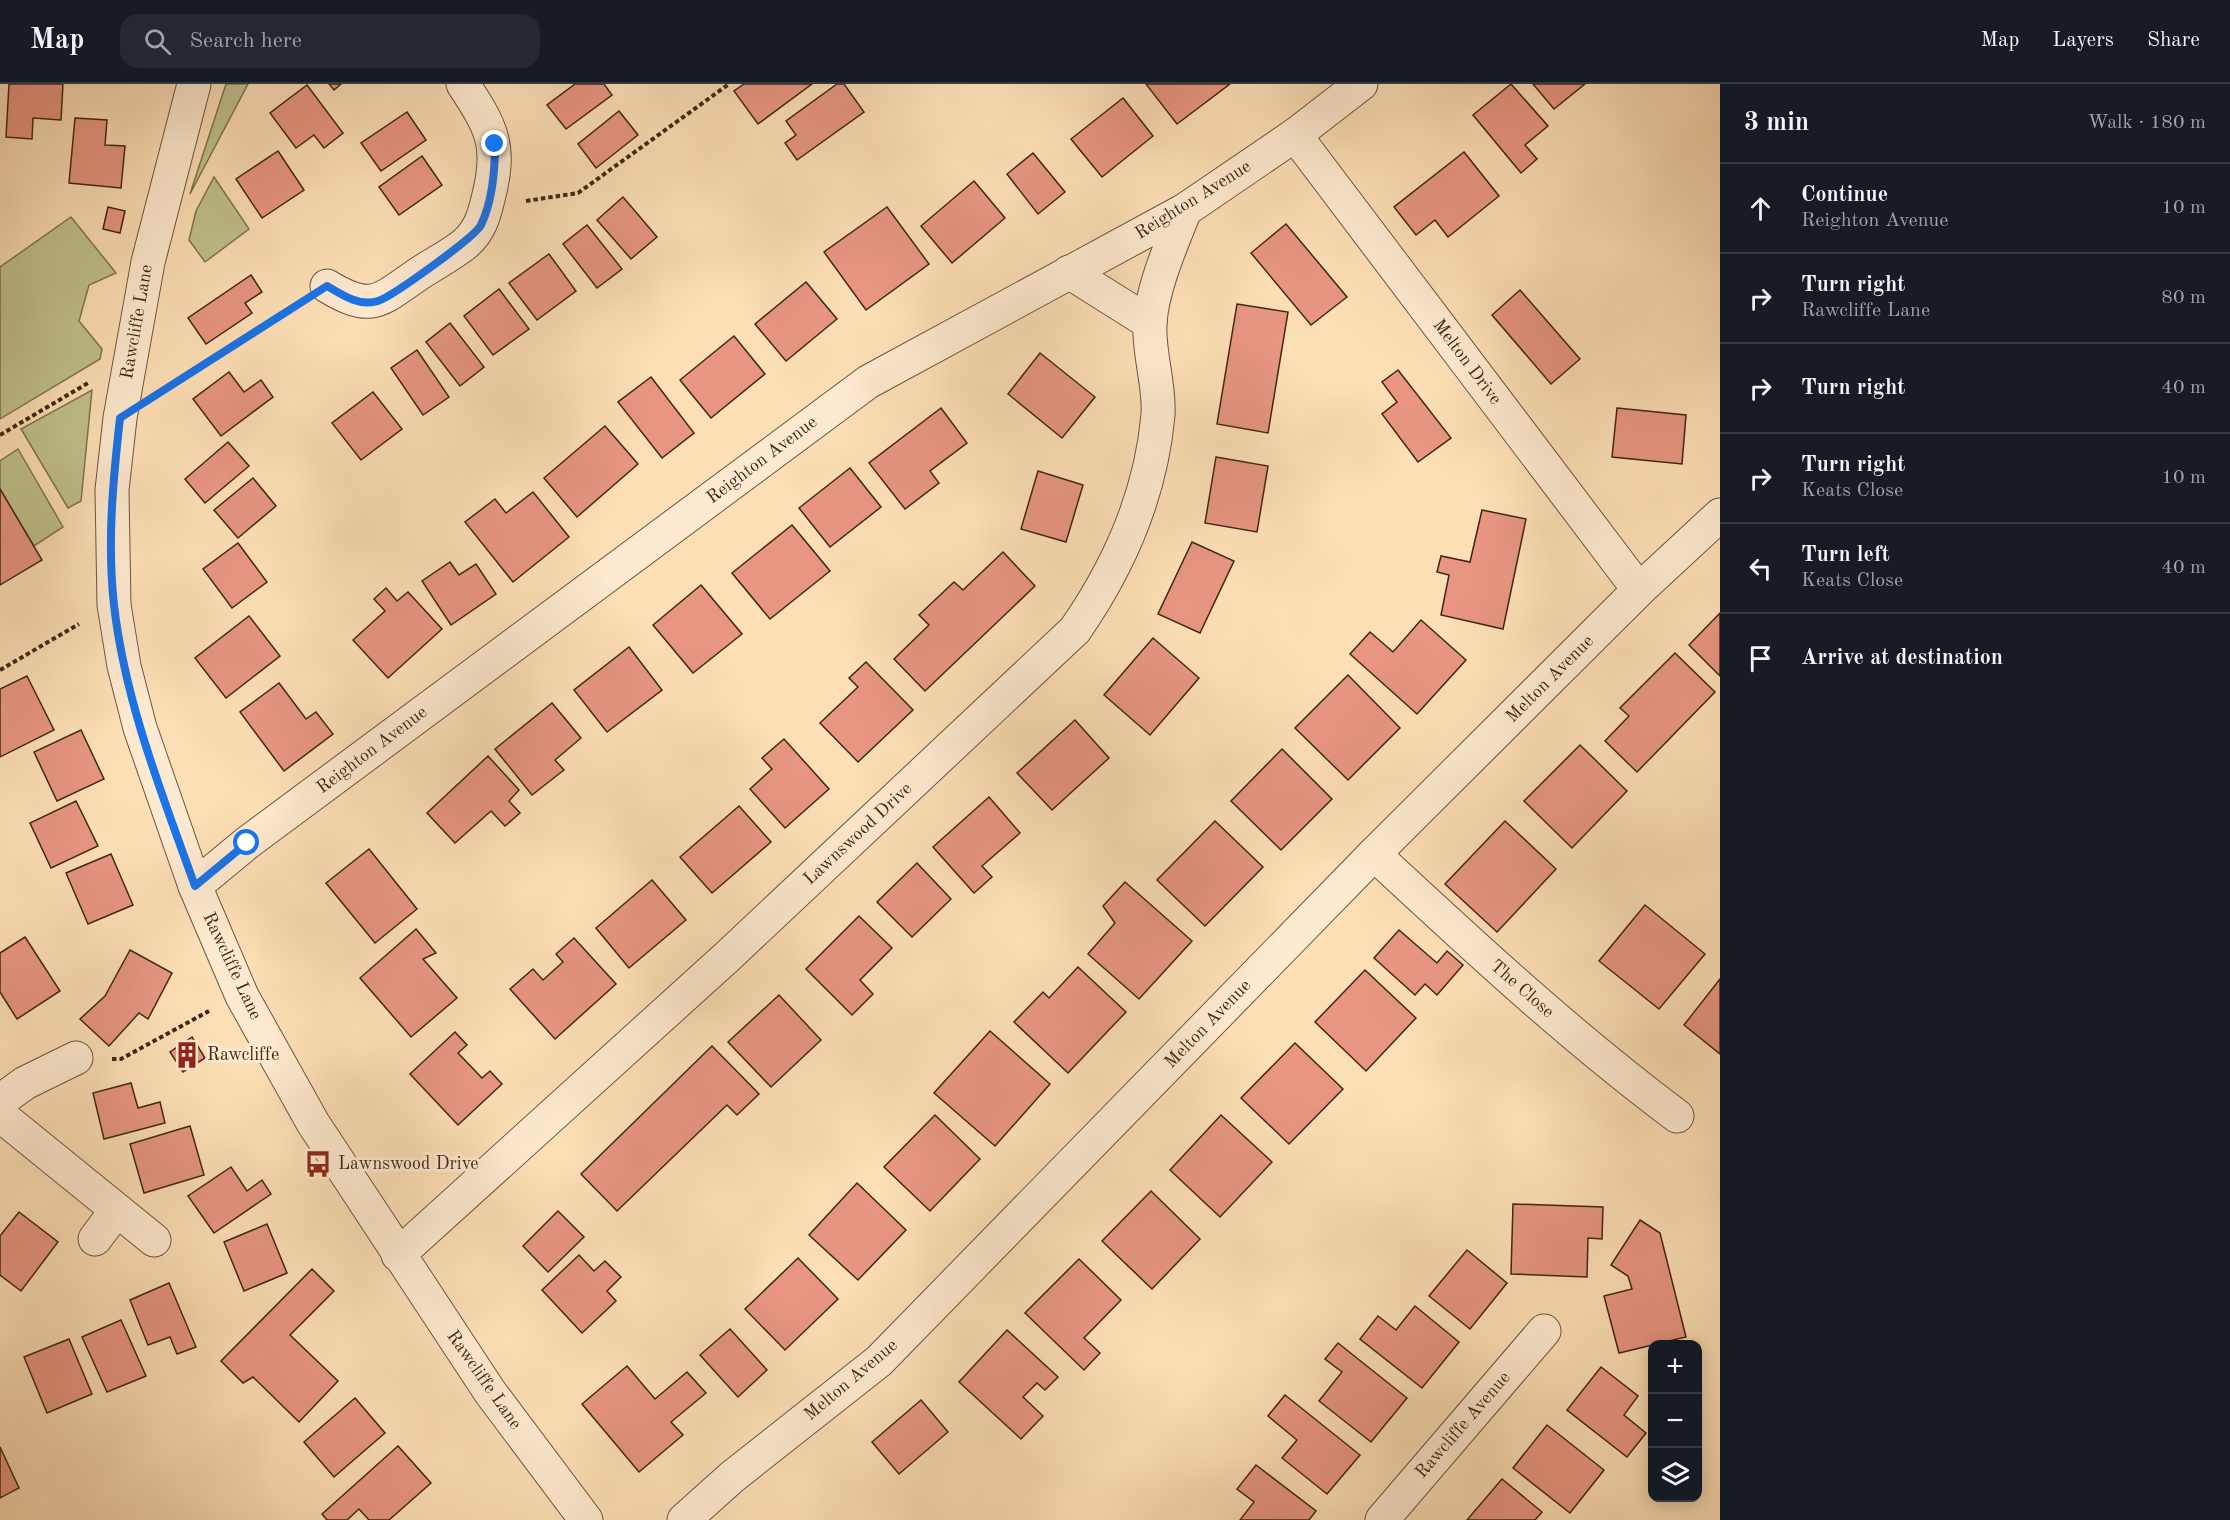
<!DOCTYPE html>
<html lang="en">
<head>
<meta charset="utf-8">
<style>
  :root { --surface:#171b24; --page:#242831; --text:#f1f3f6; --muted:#9ea1a6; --line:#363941 }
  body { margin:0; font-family:"Old Standard TT",serif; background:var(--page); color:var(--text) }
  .controls { position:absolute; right:18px; bottom:18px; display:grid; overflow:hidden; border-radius:12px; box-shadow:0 3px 15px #0003 }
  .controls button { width:54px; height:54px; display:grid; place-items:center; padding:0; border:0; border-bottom:2px solid var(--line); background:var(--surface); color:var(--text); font:30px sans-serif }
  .stop { position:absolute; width:18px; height:18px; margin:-14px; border:4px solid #1a73e8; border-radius:50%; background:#fff }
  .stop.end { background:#1a73e8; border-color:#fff; box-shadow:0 2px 6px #0008 }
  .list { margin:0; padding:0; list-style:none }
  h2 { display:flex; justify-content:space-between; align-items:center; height:78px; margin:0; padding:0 24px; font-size:26px }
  h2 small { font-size:20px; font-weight:400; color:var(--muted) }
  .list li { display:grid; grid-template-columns:39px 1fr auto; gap:18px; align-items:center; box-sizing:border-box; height:90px; padding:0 24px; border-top:2px solid var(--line) }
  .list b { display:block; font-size:22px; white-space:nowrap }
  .list p { margin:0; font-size:20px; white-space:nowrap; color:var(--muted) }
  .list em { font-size:20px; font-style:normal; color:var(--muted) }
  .icon { flex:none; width:33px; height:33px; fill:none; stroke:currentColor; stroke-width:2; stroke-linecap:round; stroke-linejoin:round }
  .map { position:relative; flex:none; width:1720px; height:1436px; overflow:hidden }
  header { display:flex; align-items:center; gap:36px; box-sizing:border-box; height:84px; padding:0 30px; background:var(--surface); border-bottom:2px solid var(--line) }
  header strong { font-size:28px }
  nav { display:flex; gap:33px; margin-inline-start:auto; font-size:21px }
  .search { width:420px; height:54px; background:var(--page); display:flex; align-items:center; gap:15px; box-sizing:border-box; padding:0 21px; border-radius:18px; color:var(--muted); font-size:22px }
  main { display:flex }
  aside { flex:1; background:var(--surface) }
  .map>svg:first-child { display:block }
  .green { fill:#c0c18d; stroke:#807452; stroke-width:1.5 }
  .building { fill:#e89682; stroke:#3f2618; stroke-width:1.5 }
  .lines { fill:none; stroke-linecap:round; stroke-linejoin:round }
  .minor-casing { stroke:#6e5440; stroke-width:35 }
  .tertiary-casing { stroke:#6e5440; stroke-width:35 }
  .path { stroke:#3f2618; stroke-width:4; stroke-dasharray:4.5 3; stroke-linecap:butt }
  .minor { stroke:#feead0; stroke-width:33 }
  .tertiary { stroke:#feead0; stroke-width:33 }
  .route { stroke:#1a73e8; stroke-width:8 }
  .labels { text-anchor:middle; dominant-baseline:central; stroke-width:6; stroke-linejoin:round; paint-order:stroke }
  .street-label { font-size:18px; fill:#3f2618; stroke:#feead0 }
  .poi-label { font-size:18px; fill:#3f2618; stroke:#feead0; text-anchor:start }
</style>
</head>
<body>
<header>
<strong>Map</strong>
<div class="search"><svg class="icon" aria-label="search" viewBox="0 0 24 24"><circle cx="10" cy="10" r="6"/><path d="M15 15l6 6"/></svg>Search here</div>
<nav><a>Map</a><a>Layers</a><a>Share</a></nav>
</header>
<main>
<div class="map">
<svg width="1720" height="1436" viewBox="0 0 1720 1436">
  <rect width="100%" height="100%" fill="#fddfb6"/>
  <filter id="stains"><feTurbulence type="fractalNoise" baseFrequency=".00333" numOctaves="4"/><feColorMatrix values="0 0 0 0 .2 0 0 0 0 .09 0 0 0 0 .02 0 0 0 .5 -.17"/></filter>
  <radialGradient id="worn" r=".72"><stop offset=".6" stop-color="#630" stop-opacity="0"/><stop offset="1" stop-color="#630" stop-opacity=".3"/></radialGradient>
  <!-- green -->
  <g class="green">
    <polygon points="226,0 248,0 190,110"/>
    <polygon points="214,93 249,145 205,178 189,156 196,127"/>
    <polygon points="71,133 116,189 89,201 79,237 102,265 100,275 0,335 0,183"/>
    <polygon points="92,306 81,417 68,424 21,345"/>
    <polygon points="18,365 63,443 34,462 0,405 0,377"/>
  </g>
  <!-- building -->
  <g class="building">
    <polygon points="9,0 63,0 61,36 33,34 32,55 6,53"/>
    <polygon points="329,0 341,0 334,6"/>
    <polygon points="575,0 604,0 612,11 566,45 547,21"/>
    <polygon points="744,0 812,0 758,40 734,7"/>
    <polygon points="837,0 844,0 864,28 797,76 785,59 796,51 786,37"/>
    <polygon points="1146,0 1230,0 1177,40"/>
    <polygon points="1511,0 1548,42 1525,61 1537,75 1521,89 1473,31"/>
    <polygon points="1533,0 1585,0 1554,25"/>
    <polygon points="307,1 343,49 324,64 314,51 296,64 270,29"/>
    <polygon points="1123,14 1153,52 1102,93 1071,55"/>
    <polygon points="619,27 638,51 596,84 578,60"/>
    <polygon points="407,28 426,56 381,87 361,59"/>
    <polygon points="75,34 107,36 105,61 125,62 121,104 69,99"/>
    <polygon points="278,67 304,106 262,134 236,95"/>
    <polygon points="1464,68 1499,112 1448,153 1435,136 1416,151 1394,123"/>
    <polygon points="1033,69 1065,108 1038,130 1007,90"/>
    <polygon points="422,72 442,101 399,131 379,103"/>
    <polygon points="974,97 1005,134 952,179 921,142"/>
    <polygon points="623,113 657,153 631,175 597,136"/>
    <polygon points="108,123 125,127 120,149 103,145"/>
    <polygon points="887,123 929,180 866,226 824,168"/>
    <polygon points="1286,140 1347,213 1311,241 1251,169"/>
    <polygon points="587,141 622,185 597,204 563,160"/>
    <polygon points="549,170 576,207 537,236 509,199"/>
    <polygon points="251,191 262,208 245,219 252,229 206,260 188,234"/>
    <polygon points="806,198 837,235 786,277 755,240"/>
    <polygon points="499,205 529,245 493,271 464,232"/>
    <polygon points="1520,206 1580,275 1551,300 1492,231"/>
    <polygon points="1237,220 1288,228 1268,349 1217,340"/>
    <polygon points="450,239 484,283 460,302 426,258"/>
    <polygon points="734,252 765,290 711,334 680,296"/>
    <polygon points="417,266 449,313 423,331 391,284"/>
    <polygon points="1040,269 1095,313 1062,354 1008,310"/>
    <polygon points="1398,286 1451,354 1418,378 1382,330 1397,318 1382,298"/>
    <polygon points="229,288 244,308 261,296 273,313 221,352 193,315"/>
    <polygon points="651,293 694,349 662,374 618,318"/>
    <polygon points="373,308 402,345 361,376 332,339"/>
    <polygon points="941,324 967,359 930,387 939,399 905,425 869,379"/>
    <polygon points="1617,324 1686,331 1682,380 1612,373"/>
    <polygon points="605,342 638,380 577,433 544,394"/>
    <polygon points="228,358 249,382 205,419 185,395"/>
    <polygon points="1216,373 1268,382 1257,448 1205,439"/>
    <polygon points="850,384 881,423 830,463 799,424"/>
    <polygon points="1038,387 1083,401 1066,458 1021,445"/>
    <polygon points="253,394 276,422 238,454 214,426"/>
    <polygon points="0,405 42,476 0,501"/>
    <polygon points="533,408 569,453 513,498 465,438 495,415 506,429"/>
    <polygon points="1482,426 1526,435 1503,545 1441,531 1449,491 1437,488 1441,472 1470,478"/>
    <polygon points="792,441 830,487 770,535 732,489"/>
    <polygon points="1192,458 1234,477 1200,549 1158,530"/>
    <polygon points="238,459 267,498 232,524 203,485"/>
    <polygon points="1003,468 1035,502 925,607 894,575 929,541 919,531 954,498 963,506"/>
    <polygon points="450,478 459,491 476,480 496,510 451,541 422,497"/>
    <polygon points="701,501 742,550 693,589 653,541"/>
    <polygon points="386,504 397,517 408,508 442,545 388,594 353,556 385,527 374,515"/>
    <polygon points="1720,529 1720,592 1689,561"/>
    <polygon points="249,532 280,572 226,614 195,574"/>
    <polygon points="1421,536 1466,576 1417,630 1350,570 1370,548 1393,568"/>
    <polygon points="1153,554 1199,594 1150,651 1104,611"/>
    <polygon points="629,563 662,606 607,648 574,606"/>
    <polygon points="1675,569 1715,608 1637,688 1605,657 1629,632 1620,624"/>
    <polygon points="866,578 913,626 858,678 820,639 858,603 849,594"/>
    <polygon points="1348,591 1400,644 1348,696 1295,644"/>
    <polygon points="27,592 54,646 0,673 0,605"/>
    <polygon points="279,599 306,635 316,628 333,650 284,687 240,628"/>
    <polygon points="552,619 581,654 555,676 564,686 532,711 495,665"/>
    <polygon points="1075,636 1109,674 1052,726 1017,689"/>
    <polygon points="81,646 104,695 57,717 34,668"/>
    <polygon points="784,655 829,705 785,744 750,705 772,685 762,674"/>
    <polygon points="1580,661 1627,707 1572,764 1524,717"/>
    <polygon points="1282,665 1332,715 1281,766 1231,717"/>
    <polygon points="488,672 519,706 509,717 520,729 505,742 491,727 455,759 427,729"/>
    <polygon points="989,713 1020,749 982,782 992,793 974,809 933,763"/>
    <polygon points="76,717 98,762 51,784 30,739"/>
    <polygon points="739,722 771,758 712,809 680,773"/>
    <polygon points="1215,737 1263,783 1205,842 1157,796"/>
    <polygon points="1505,737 1556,785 1497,848 1445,800"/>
    <polygon points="369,765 417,825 375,859 326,799"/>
    <polygon points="111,770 133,821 88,840 66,789"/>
    <polygon points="917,779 951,815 912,853 877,818"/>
    <polygon points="652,796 686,836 629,884 596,844"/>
    <polygon points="1125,798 1192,857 1139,915 1088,870 1115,839 1103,822"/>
    <polygon points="1645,821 1705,870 1659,925 1599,877"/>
    <polygon points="859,832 892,864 860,896 873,910 852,931 806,885"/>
    <polygon points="416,845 436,869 423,875 457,914 411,953 360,894"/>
    <polygon points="1399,846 1437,879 1447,867 1463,881 1437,911 1425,900 1415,911 1374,874"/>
    <polygon points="25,853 60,907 17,935 0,908 0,869"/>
    <polygon points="574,854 616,900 555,955 510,905 533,885 543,896 563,878 556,870"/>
    <polygon points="130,866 172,889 148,935 139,929 109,962 80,935 105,912"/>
    <polygon points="1078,883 1126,928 1068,989 1014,938 1043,908 1049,914"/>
    <polygon points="1365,886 1416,934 1366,987 1315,938"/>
    <polygon points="1720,895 1720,970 1684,941"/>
    <polygon points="779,911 821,956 771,1003 728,958"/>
    <polygon points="990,947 1050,1000 995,1062 934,1009"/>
    <polygon points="455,948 467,961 458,969 482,994 490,987 502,1000 458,1041 410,990"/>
    <polygon points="192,953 205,974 183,988 170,968"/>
    <polygon points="1295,959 1343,1005 1289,1060 1241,1014"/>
    <polygon points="712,962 759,1010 737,1031 727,1021 617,1127 581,1090"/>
    <polygon points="131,999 138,1024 160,1018 165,1039 104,1055 93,1009"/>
    <polygon points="935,1031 980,1075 930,1127 884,1083"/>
    <polygon points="1221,1031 1272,1078 1220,1133 1170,1086"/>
    <polygon points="190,1042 204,1091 144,1109 130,1060"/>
    <polygon points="231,1083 247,1107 262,1096 271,1110 214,1149 188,1112"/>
    <polygon points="857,1099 906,1146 858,1196 809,1151"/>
    <polygon points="1151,1107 1200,1155 1152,1205 1102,1157"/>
    <polygon points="1513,1120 1603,1123 1602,1155 1588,1154 1587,1193 1511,1190"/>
    <polygon points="558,1127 584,1153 548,1188 523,1162"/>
    <polygon points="19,1128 58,1158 21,1207 0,1191 0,1152"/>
    <polygon points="1640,1136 1660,1149 1686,1253 1619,1269 1604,1212 1632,1205 1628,1192 1611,1181"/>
    <polygon points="267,1140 287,1189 244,1207 224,1158"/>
    <polygon points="1467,1166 1507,1199 1470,1245 1429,1212"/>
    <polygon points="579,1171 594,1187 605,1177 621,1193 607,1207 616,1217 582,1249 542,1206"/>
    <polygon points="798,1174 838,1215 785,1266 745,1225"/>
    <polygon points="1079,1175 1121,1216 1084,1254 1100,1269 1084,1286 1025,1229"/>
    <polygon points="312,1185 334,1207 290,1251 338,1297 299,1338 253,1293 243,1299 221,1277"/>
    <polygon points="169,1199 196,1263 177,1270 170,1253 148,1261 130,1216"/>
    <polygon points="1415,1222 1459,1258 1422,1304 1360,1255 1378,1232 1396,1246"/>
    <polygon points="121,1236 146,1292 107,1308 82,1253"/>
    <polygon points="730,1245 767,1286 738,1313 700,1271"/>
    <polygon points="1007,1246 1058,1293 1045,1306 1037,1299 1023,1313 1043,1332 1021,1355 959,1298"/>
    <polygon points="69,1255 92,1310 47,1329 24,1273"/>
    <polygon points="1338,1259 1407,1314 1371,1358 1319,1317 1342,1288 1325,1275"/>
    <polygon points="627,1282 655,1315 687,1288 706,1309 671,1338 683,1351 639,1388 582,1320"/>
    <polygon points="1601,1283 1638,1312 1624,1331 1646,1349 1627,1373 1567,1326"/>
    <polygon points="1285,1311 1360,1371 1327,1410 1282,1374 1297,1356 1268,1332"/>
    <polygon points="355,1314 385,1349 334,1393 304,1358"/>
    <polygon points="921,1316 948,1348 899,1390 872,1358"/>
    <polygon points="1547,1341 1604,1386 1570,1429 1513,1384"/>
    <polygon points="398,1362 431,1399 389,1436 369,1436 359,1425 347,1436 327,1436 322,1430"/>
    <polygon points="0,1363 19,1404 0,1414"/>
    <polygon points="1256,1381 1316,1427 1309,1436 1240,1436 1254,1418 1237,1405"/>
    <polygon points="1502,1395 1542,1428 1535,1436 1467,1436"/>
  </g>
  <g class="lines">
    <defs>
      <g id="minor">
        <polyline points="1295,51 1639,506"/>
        <polyline points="1069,188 1150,239"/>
        <path d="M327,202C373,230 380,216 420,189C435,179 453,170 466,159C480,146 484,132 488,115C502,62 492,44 463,0"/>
        <path d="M1374,770C1472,861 1570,952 1677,1032"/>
        <polyline points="195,802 247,759 868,298 1185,126 1295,51 1361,0"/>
        <polyline points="0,1017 25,999 76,974"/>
        <polyline points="0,1031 154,1156"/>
        <polyline points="95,1155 116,1127"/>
        <path d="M398,1171L727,873L1075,546C1120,481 1151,410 1158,331C1160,300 1148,269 1150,239C1152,204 1172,159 1185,126"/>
        <polyline points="684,1436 732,1393 879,1277 1374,770 1639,506 1720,431"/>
        <polyline points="1382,1436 1544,1247"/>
      </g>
      <polyline id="tertiary" points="194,0 148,178 120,334 112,406 114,521 124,582 140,644 195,802 242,912 313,1039 490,1308 586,1436"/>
    </defs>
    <!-- minor casing -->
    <use href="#minor" class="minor-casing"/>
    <!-- tertiary casing -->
    <use href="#tertiary" class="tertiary-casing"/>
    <!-- path -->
    <g class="path">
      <polyline points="526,117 578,109 729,0"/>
      <polyline points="164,306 296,222"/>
      <polyline points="0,351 88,299"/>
      <polyline points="0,586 79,540"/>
      <polyline points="112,975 121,975 209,927"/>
    </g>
    <!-- minor -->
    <use href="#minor" class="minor"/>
    <!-- tertiary -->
    <use href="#tertiary" class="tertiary"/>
  </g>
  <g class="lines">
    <!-- route -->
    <path class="route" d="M247,759L195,802C162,710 125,618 114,521C107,459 113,396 120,334L327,202C342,211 360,223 378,217C393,212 475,153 481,141C493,116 495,86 495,60"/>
  </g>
  <!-- icons -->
  <defs>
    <symbol id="building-bare" viewBox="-9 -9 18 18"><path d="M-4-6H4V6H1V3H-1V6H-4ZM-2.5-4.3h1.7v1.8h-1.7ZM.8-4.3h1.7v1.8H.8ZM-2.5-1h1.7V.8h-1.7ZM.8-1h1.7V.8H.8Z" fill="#8f2418" stroke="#feead0" stroke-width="2.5" paint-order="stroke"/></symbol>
    <symbol id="bus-bare" viewBox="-9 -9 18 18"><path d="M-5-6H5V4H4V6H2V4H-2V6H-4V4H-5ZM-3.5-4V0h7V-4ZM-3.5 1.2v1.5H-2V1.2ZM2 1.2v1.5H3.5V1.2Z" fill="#8f2418" stroke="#feead0" stroke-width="2.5" paint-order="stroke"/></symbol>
  </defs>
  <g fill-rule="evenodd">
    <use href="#building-bare" x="168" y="952" width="38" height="38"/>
    <use href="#bus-bare" x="299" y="1061" width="38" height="38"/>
  </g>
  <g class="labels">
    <!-- street labels -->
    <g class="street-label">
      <text transform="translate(1193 116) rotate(-32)">Reighton Avenue</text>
      <text transform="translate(137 238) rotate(-80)">Rawcliffe Lane</text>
      <text transform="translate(1467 278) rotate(53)">Melton Drive</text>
      <text transform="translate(762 376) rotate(-37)">Reighton Avenue</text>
      <text transform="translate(1550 595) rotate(-45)">Melton Avenue</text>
      <text transform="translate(372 666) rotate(-37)">Reighton Avenue</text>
      <text transform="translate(858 750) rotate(-43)">Lawnswood Drive</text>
      <text transform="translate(232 882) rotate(65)">Rawcliffe Lane</text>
      <text transform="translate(1522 905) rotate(41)">The Close</text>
      <text transform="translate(1208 940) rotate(-46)">Melton Avenue</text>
      <text transform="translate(484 1296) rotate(55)">Rawcliffe Lane</text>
      <text transform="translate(851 1296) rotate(-40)">Melton Avenue</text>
      <text transform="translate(1463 1341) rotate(-49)">Rawcliffe Avenue</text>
    </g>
    <!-- poi labels -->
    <g class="poi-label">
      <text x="207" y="971">Rawcliffe</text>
      <text x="338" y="1080">Lawnswood Drive</text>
    </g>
  </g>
  <rect width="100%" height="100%" filter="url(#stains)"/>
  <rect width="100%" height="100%" fill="url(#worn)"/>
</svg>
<div class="controls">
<button>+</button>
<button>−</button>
<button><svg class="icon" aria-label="layers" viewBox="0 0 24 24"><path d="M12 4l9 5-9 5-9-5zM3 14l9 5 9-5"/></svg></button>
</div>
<div class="stop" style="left:247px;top:759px"></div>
<div class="stop end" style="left:495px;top:60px"></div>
</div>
<aside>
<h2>3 min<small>Walk · 180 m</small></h2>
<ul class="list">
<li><svg class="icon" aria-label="ahead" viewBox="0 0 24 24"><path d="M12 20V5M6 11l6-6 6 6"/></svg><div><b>Continue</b><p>Reighton Avenue</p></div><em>10 m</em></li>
<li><svg class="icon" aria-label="right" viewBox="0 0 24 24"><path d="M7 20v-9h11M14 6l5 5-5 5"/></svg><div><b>Turn right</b><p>Rawcliffe Lane</p></div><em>80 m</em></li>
<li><svg class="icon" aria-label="right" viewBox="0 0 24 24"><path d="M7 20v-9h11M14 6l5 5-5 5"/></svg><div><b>Turn right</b></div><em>40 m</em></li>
<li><svg class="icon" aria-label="right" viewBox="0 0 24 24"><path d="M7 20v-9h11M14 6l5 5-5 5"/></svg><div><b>Turn right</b><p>Keats Close</p></div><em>10 m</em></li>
<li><svg class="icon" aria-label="left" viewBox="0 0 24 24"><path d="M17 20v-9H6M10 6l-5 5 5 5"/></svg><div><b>Turn left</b><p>Keats Close</p></div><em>40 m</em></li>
<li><svg class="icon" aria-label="arrive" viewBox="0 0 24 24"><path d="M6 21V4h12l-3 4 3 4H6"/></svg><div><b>Arrive at destination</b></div></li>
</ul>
</aside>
</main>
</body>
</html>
